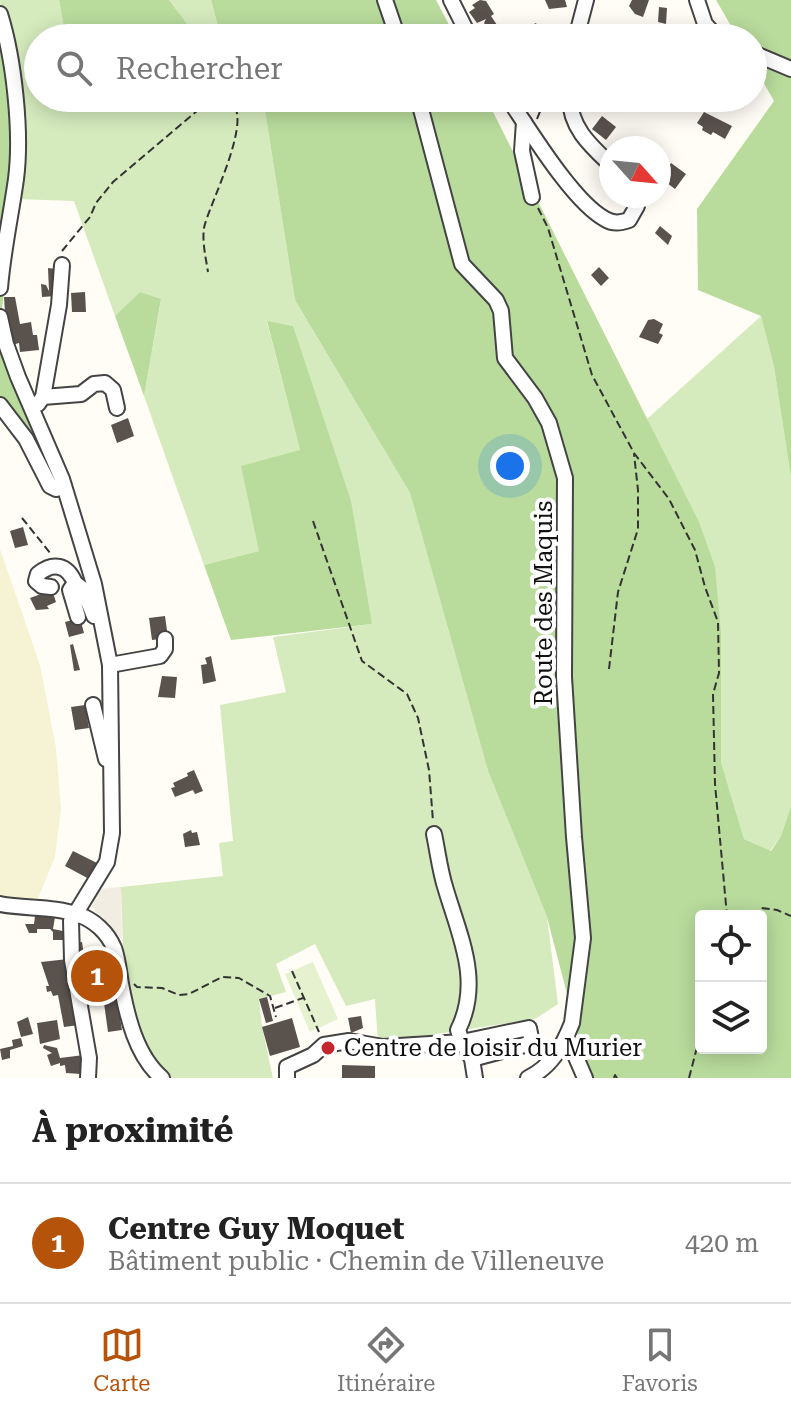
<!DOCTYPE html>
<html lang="fr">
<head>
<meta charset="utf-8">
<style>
  :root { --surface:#fff; --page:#f2f2f2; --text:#222; --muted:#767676; --line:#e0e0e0; --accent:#b45309 }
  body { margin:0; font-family:"Roboto Serif",serif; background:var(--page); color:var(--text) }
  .controls { position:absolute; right:24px; bottom:24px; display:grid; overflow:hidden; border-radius:8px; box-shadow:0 4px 20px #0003 }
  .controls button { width:72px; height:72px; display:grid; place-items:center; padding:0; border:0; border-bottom:2px solid var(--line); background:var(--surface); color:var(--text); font:40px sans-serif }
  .compass { position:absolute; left:599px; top:136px; width:72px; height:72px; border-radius:50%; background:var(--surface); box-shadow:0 4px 20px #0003; rotate:117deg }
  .you { position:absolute; left:510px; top:466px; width:28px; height:28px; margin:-20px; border:6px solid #fff; border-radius:50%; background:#1a73e8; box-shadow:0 0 0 12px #1a73e833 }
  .badge { display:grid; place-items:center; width:52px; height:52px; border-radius:50%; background:var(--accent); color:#fff; font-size:26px; font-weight:700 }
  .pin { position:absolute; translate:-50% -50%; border:4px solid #fff; box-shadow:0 2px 8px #0006 }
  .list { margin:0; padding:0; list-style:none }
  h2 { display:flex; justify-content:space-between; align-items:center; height:104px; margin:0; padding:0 32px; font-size:34px }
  h2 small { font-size:26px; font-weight:400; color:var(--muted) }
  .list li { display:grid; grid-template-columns:52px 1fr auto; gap:24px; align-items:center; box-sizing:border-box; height:120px; padding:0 32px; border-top:2px solid var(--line) }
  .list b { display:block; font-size:30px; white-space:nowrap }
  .list p { margin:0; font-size:26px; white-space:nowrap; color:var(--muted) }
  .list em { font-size:26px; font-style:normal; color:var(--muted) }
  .icon { flex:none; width:44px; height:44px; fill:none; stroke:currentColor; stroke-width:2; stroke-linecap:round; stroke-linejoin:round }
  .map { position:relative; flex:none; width:791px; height:1078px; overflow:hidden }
  .search { position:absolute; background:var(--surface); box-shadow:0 4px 20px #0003; left:24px; right:24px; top:24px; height:88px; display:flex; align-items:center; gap:20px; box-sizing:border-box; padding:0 28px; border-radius:44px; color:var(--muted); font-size:30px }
  .sheet { height:224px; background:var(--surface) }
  nav { display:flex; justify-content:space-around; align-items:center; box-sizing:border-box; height:112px; border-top:2px solid var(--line); background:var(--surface); font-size:22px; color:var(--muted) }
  nav a { display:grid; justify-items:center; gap:4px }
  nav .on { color:var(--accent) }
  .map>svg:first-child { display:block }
  .farmland { fill:#f6f3d4 }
  .green { fill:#d5ebbd }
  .forest { fill:#b9dc9c; fill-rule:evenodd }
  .pitch { fill:#e6f2cf }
  .plaza { fill:#f1ede2 }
  .building { fill:#5a524d }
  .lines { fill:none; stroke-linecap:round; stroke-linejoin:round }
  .minor-casing { stroke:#444; stroke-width:18 }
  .path { stroke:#333; stroke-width:2; stroke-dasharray:8 4; stroke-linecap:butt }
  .minor { stroke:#fff; stroke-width:14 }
  .poi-dot { fill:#c4262e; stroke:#fff; stroke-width:3 }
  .labels { text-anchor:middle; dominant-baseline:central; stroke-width:8; stroke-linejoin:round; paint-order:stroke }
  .street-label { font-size:24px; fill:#111; stroke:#fff }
  .poi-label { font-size:24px; fill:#111; stroke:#fff; text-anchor:start }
</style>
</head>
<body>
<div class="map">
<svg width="791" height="1078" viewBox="0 0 791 1078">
  <rect width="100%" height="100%" fill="#fffdf5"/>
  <!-- farmland -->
  <polygon class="farmland" points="0,549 40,665 56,748 61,809 55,857 36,903 0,898"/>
  <!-- green -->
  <g class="green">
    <polygon points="0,0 59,0 66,38 38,38 38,98 146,98 198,111 199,98 263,98 295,300 410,493 488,771 547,917 558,1004 535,1019 378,1043 375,999 346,1006 315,944 276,964 286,992 259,999 262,1027 273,1078 171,1078 154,1064 136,1023 124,976 121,887 223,876 219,843 233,841 220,705 286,692 273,637 372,624 293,326 267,322 300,450 259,551 204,565 144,396 161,300 140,292 115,316 74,201 17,199"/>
    <polygon points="169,0 211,0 221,38 198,38"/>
    <polygon points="761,316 774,367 791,478 791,806 781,836 770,851 744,839 721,762 721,632 647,419"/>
  </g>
  <!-- forest -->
  <g class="forest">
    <polygon points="59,0 169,0 198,38 66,38"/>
    <polygon points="211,0 436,0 456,38 221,38"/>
    <polygon points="716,0 791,0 791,478 774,367 761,316 698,290 697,209 774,101 753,64 753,38 738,38"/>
    <polygon points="0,19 26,107 17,199 1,315 43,443 26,450 0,419"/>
    <path d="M263,98H486L699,522L715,567L721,632V762L744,839L771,851L781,836L791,806V1078H589L547,917L488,771L410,493L295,300ZM701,916H761V1048H701Z"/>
    <polygon points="140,292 161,299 144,396 115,316"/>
    <polygon points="267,321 293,326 351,501 372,624 231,640 204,565 259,551 241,466 300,450"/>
  </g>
  <!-- pitch -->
  <polygon class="pitch" points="313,962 338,1019 310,1032 285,974"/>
  <!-- plaza -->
  <polygon class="plaza" points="121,887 122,939 100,921 92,905 98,889"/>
  <!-- building -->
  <g class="building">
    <polygon points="480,0 486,1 494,14 491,16 497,25 489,30 484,23 486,19 477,23 469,12 475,8 472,5"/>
    <polygon points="545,0 565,0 567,7 549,9"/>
    <polygon points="632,0 649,0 643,17 635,14 629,6"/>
    <polygon points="659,7 667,8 666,24 658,22"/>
    <polygon points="536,23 543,38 527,38 523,29"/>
    <polygon points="704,112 732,126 725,139 713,132 711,135 702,130 703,127 697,123"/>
    <polygon points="602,116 616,127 606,140 592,129"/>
    <polygon points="671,163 686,174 675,189 659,177 659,170 664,173"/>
    <polygon points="660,226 672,236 668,245 655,233"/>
    <polygon points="599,267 609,278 601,286 591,275"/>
    <polygon points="48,268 56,269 56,296 42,297 41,284 46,285 49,291"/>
    <polygon points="85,292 86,312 72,312 71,293"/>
    <polygon points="4,297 15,297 20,324 31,322 33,335 37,335 39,350 20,352 19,343 12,345 5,313"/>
    <polygon points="654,319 663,324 659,333 663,335 658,344 639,337 648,320"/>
    <polygon points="128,418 134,436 117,443 111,425"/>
    <polygon points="23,527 28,545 15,548 10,531"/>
    <polygon points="52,590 56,602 47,606 49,609 36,610 30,598"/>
    <polygon points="165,616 168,638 152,640 149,618"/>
    <polygon points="80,618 84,633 69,637 65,622"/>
    <polygon points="73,644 80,670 74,671 70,645"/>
    <polygon points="211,656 216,681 203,684 201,665 207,664 205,658"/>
    <polygon points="162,676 177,677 175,698 158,697"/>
    <polygon points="85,705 89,728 75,730 71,707"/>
    <polygon points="194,770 203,791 195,794 193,790 175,797 171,788 175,787 173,783 188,776 187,773"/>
    <polygon points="191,830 192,833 197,832 200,845 185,847 183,834"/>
    <polygon points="73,851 99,864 91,880 65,866"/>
    <polygon points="35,916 55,917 53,929 63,931 65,940 53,940 53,932 50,929 37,929 37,933 29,933 25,924 34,924"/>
    <polygon points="82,942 87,973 78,974 74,943"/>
    <polygon points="95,957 113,957 113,970 98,971"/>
    <polygon points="68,959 79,1025 64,1027 58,995 53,996 51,991 47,992 46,986 49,986 41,962"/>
    <polygon points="114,980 122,1030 108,1032 101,981"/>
    <polygon points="267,997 273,1021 266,1023 259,999"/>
    <polygon points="361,1016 363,1028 351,1033 348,1018"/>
    <polygon points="28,1017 33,1034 21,1037 17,1022"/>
    <polygon points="292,1018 300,1047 270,1056 262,1027"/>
    <polygon points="57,1020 60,1039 40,1044 37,1023"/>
    <polygon points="21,1038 23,1046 10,1050 10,1058 2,1060 0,1049 13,1046 12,1040"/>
    <polygon points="44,1045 57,1048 60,1058 84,1055 85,1064 80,1065 81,1074 66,1073 65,1065 60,1066 60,1063 51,1066 47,1055 52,1053 43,1048"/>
    <polygon points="342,1065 375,1066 375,1078 342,1078"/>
  </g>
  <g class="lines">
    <defs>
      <g id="minor">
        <polyline points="385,0 398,38"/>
        <polyline points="451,0 470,38"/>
        <polyline points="697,0 705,24 718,38"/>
        <path d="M0,14C14,59 22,132 16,179C11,215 3,251 0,288"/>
        <polyline points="576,38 586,0"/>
        <polyline points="753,53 791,69"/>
        <path d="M418,98L462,264L496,300L501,311L505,358L535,398L549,423L565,478L564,677L574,837L583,938L572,1023C563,1046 551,1067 528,1078"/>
        <path d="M508,98C529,129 573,202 605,219C613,224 620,223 629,220L637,206L636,196"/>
        <path d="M570,98C570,128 591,146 611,165"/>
        <polyline points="524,122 522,151 532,197"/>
        <polyline points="0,317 6,344 18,377 62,479 94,584 110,665 112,833 107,862 71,921 72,960 89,1058 88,1078"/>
        <polyline points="43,397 59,305 62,265"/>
        <polyline points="38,404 43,397 81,394 94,384 105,383 113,390 117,408"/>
        <polyline points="0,405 26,439 50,486 56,489 64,487"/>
        <path d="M51,587L42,586L36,581L38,574C53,562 67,564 75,583"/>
        <polyline points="78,617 70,590 75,583 83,589 94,616"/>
        <polyline points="110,665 160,656 165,649 165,639"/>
        <polyline points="93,705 106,759"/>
        <path d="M0,904C26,909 54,906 79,915C94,920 108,933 114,948C118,959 119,972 121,984C127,1016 136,1056 162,1078"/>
        <polyline points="563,1044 572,1048 585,1078"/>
        <polyline points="472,1059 532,1043 529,1028 462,1042 472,1059 475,1078"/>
        <path d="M287,1078V1067L313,1055L324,1045L349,1041L383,1047L462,1042L458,1030C482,982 460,937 446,890C440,872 438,853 434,834"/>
      </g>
    </defs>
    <!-- minor casing -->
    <use href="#minor" class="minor-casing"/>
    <!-- path -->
    <g class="path">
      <polyline points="537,119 541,109 552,98"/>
      <polyline points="538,208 548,228 592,375 634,453 669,499 695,550 705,587 718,622 719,673 713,694 715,784 727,916"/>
      <path d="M62,251L90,217L96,203L113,182L204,105C211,101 219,98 227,100C259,110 208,206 204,228C202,242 206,259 208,272"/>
      <polyline points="22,518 51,554"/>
      <polyline points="313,521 362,661 407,694 418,718 429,770 433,821"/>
      <polyline points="609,669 618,592 638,529 638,490 634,454"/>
      <polyline points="753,916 761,908 777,910 791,916"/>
      <polyline points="292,971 319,1032"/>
      <polyline points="134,984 137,987 162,988 179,995 189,994 222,977 239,978 270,996 276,1017"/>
      <polyline points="275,1008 303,998"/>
      <polyline points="614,1078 615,1075 617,1078"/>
      <polyline points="689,1078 701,1032"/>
    </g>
    <!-- minor -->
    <use href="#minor" class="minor"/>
  </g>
  <!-- markers -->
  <circle class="poi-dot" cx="328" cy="1048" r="8"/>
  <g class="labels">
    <!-- street labels -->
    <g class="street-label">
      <text transform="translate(544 603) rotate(-90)">Route des Maquis</text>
    </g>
    <!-- poi labels -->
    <g class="poi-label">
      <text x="344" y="1048">Centre de loisir du Murier</text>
    </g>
  </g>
</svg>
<div class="controls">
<button><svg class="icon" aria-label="locate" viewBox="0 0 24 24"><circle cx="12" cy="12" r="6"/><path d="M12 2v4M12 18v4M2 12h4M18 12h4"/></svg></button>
<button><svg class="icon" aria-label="layers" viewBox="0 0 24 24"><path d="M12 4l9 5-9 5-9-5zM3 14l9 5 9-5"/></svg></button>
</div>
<svg class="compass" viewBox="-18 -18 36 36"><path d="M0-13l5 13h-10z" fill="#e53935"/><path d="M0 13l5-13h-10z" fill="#767676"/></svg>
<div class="you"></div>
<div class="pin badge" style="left:97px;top:976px">1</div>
<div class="search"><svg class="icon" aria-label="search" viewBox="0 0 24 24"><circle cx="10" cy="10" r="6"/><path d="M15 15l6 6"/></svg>Rechercher</div>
</div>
<section class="sheet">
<h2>À proximité<small></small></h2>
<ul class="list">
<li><span class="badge">1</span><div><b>Centre Guy Moquet</b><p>Bâtiment public · Chemin de Villeneuve</p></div><em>420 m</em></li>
</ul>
</section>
<nav>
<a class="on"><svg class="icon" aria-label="map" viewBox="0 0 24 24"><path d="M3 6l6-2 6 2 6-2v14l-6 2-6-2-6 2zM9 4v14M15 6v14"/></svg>Carte</a>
<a><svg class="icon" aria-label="directions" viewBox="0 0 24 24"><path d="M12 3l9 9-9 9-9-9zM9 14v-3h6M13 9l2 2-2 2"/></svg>Itinéraire</a>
<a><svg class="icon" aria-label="saved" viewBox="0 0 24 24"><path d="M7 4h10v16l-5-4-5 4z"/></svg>Favoris</a>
</nav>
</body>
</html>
